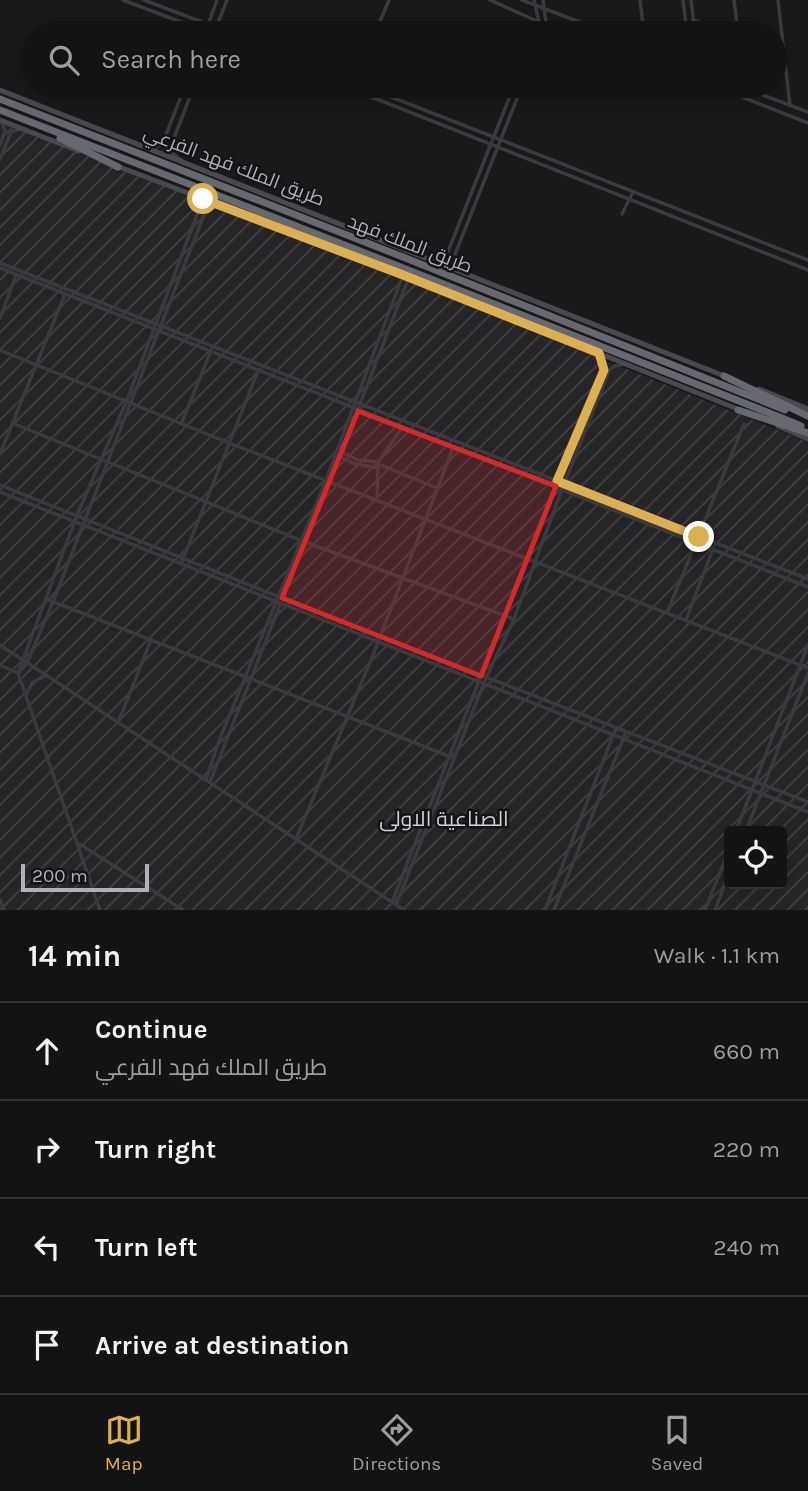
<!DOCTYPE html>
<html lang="en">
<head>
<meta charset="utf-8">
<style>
  :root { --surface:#131314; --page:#202022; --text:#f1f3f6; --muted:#9d9ea0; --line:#323234; --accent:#dcaf50 }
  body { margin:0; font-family:Karla,Cairo,sans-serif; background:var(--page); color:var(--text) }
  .controls { position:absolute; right:21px; bottom:21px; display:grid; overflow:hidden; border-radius:7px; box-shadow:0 7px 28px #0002 }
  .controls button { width:63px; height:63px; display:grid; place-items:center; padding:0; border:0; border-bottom:2px solid var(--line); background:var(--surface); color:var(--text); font:35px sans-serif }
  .scale { position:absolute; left:21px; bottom:18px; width:128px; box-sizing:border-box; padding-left:7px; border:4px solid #adb1b9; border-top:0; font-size:19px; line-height:24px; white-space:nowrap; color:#adb1b9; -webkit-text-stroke:5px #141416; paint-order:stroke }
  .stop { position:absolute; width:21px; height:21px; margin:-16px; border:5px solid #dcaf50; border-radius:50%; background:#fff }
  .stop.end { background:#dcaf50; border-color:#fff; box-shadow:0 2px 7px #0008 }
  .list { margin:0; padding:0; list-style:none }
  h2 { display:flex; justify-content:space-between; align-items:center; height:91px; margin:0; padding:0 28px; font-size:30px }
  h2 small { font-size:23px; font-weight:400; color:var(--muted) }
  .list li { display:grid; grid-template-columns:46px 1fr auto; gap:21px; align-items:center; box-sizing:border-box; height:98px; padding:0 28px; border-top:2px solid var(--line) }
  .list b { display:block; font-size:26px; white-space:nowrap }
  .list p { margin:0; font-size:23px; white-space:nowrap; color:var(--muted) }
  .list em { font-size:23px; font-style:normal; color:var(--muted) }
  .icon { flex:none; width:38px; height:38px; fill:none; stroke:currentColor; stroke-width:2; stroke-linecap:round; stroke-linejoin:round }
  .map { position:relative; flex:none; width:808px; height:910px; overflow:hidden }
  .search { position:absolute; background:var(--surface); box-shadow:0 7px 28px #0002; left:21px; right:21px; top:21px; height:77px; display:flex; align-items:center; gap:18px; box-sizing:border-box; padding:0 24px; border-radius:38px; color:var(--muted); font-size:26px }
  .sheet { height:483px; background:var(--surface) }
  nav { display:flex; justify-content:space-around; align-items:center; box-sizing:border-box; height:98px; border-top:2px solid var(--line); background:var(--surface); font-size:19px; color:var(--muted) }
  nav a { display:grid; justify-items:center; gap:4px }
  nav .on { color:var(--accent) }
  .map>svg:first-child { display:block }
  .industrial { fill:url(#industrial-furrows); fill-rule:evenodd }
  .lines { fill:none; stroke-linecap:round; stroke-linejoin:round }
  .minor { stroke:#3b3b3f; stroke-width:3.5 }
  .secondary { stroke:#494a4f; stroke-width:5 }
  .motorway { stroke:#676970; stroke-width:7 }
  .motorway-bridge { stroke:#676970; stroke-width:7 }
  .route { stroke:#dcaf50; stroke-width:9 }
  .marked { fill:#d62828; fill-opacity:0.2; stroke:#d62828; stroke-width:5; stroke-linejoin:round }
  .labels { text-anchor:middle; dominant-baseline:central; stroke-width:5; stroke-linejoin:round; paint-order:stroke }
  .street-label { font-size:19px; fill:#adb1b9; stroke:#141416 }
  .neighbourhood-label { font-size:21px; fill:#ced0d5; stroke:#141416 }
</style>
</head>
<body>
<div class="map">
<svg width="808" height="910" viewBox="0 0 808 910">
  <defs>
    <pattern id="industrial-furrows" width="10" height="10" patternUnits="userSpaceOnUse" patternTransform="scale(1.75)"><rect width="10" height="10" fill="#252528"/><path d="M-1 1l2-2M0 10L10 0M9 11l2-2" fill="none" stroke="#424245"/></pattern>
  </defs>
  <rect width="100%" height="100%" fill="#19191b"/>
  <!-- industrial -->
  <path class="industrial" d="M0,122L414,283L808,442V910H0ZM729,831H782V884H729Z"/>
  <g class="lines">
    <!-- minor -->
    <g class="minor">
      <polyline points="123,0 210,33"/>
      <polyline points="144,0 231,33"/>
      <polyline points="490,0 539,22 574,33"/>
      <polyline points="522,0 608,33"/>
      <polyline points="534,0 539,22 535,33"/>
      <polyline points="543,0 546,23 544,33"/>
      <polyline points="640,0 644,33"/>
      <polyline points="683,0 687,33"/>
      <polyline points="691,0 695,33"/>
      <polyline points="734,0 738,33"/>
      <polyline points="778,0 790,106"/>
      <polyline points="693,20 728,33"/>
      <polyline points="205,33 217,0"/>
      <polyline points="214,33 227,0"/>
      <polyline points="375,33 389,0"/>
      <polyline points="775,50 785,54"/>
      <polyline points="344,86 808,270"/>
      <polyline points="363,86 808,260"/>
      <polyline points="714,86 808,123"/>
      <polyline points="739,86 808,112"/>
      <polyline points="0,145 5,130 2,123"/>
      <polyline points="152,148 162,145 185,86"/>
      <polyline points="0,159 11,132 20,129"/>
      <polyline points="181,160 172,153 171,146 194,86"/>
      <polyline points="622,214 633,192"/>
      <polyline points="0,263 808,579"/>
      <polyline points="443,264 514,86"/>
      <polyline points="450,267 522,86"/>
      <polyline points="0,268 808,587"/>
      <polyline points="0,318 16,275"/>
      <polyline points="0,350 229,443 808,668"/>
      <polyline points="182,422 210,353"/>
      <polyline points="12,423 305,542 514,619"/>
      <polyline points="341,452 358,460 378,462"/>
      <polyline points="0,454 65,294"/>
      <polyline points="340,457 355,464 378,468"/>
      <polyline points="378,464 437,488"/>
      <polyline points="0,485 282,598 808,802"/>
      <polyline points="0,492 808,812"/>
      <polyline points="377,500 378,462 402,428"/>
      <polyline points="181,564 258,371"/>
      <polyline points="282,598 330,482 409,277"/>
      <polyline points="46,599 451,757"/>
      <polyline points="667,613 744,424"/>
      <polyline points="686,620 713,549"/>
      <polyline points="0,645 404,910"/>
      <polyline points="0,665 18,673"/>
      <polyline points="20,671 27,663 53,602 209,202"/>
      <polyline points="26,695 33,682 47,675"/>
      <polyline points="118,723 151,640"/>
      <polyline points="206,780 219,741 326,480 403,275"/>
      <polyline points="210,782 280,605"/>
      <polyline points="736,831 808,645"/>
      <polyline points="746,831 808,673"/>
      <polyline points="296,839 371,660 453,448"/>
      <polyline points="78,843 183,910"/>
      <polyline points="0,900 4,910"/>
      <polyline points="392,902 582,419 604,370 600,355"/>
      <polyline points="396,905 486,678 514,619 564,484 609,371 613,367 623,364"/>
      <polyline points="100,910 18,673 77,515 127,400 203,199"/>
      <polyline points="545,910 616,728"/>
      <polyline points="554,910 626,732"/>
      <polyline points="705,910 729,850"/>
      <polyline points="715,910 729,873"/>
    </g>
    <!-- secondary -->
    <g class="secondary">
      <polyline points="0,90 727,377"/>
      <polyline points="0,120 79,151"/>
      <polyline points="117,166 409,277 740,410"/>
      <polyline points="759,389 808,409"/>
      <polyline points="778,426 808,439"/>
    </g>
    <!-- motorway -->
    <g class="motorway">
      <polyline points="0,99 403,257"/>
      <polyline points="0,110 398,266"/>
      <polyline points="60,138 118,167"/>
      <polyline points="724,376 808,416"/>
      <polyline points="738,410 808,433"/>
      <polyline points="782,418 801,426"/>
    </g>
    <!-- motorway-bridge -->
    <g class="motorway-bridge">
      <polyline points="403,257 785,410"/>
      <polyline points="398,266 782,418"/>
    </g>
  </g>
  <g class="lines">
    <!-- route -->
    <polyline class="route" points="203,199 403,275 599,353 604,370 557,481 699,537"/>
  </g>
  <!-- marked area -->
  <path class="marked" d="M358,411L556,486L481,676L282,598Z"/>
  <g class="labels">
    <!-- street labels -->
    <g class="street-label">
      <text transform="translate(234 166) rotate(21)">طريق الملك فهد الفرعي</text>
      <text transform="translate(410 244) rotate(21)">طريق الملك فهد</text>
    </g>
    <!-- neighbourhood labels -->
    <g class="neighbourhood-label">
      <text x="444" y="819">الصناعية الاولى</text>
    </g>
  </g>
</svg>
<div class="controls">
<button><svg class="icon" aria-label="locate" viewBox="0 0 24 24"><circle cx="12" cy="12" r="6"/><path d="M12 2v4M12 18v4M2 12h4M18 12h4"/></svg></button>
</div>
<div class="scale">200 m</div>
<div class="stop" style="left:203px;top:199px"></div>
<div class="stop end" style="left:699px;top:537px"></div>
<div class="search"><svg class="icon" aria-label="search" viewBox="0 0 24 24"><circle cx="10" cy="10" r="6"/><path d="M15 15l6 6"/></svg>Search here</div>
</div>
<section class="sheet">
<h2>14 min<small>Walk · 1.1 km</small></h2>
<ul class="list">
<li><svg class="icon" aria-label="ahead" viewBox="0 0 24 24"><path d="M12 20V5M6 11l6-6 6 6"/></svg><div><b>Continue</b><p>طريق الملك فهد الفرعي</p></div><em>660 m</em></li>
<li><svg class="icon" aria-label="right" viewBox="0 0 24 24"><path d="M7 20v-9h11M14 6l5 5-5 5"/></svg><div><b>Turn right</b></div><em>220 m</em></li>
<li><svg class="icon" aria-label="left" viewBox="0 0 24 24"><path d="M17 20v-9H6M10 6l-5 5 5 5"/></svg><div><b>Turn left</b></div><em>240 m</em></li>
<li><svg class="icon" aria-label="arrive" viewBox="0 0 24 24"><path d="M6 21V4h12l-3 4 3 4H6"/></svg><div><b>Arrive at destination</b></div></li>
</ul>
</section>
<nav>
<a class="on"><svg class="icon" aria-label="map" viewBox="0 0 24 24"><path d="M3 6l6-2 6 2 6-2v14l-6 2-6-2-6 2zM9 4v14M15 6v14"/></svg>Map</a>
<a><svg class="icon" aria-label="directions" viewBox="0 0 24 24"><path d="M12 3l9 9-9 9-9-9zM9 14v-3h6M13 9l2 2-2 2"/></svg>Directions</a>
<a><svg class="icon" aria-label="saved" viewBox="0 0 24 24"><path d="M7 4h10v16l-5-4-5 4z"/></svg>Saved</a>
</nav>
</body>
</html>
